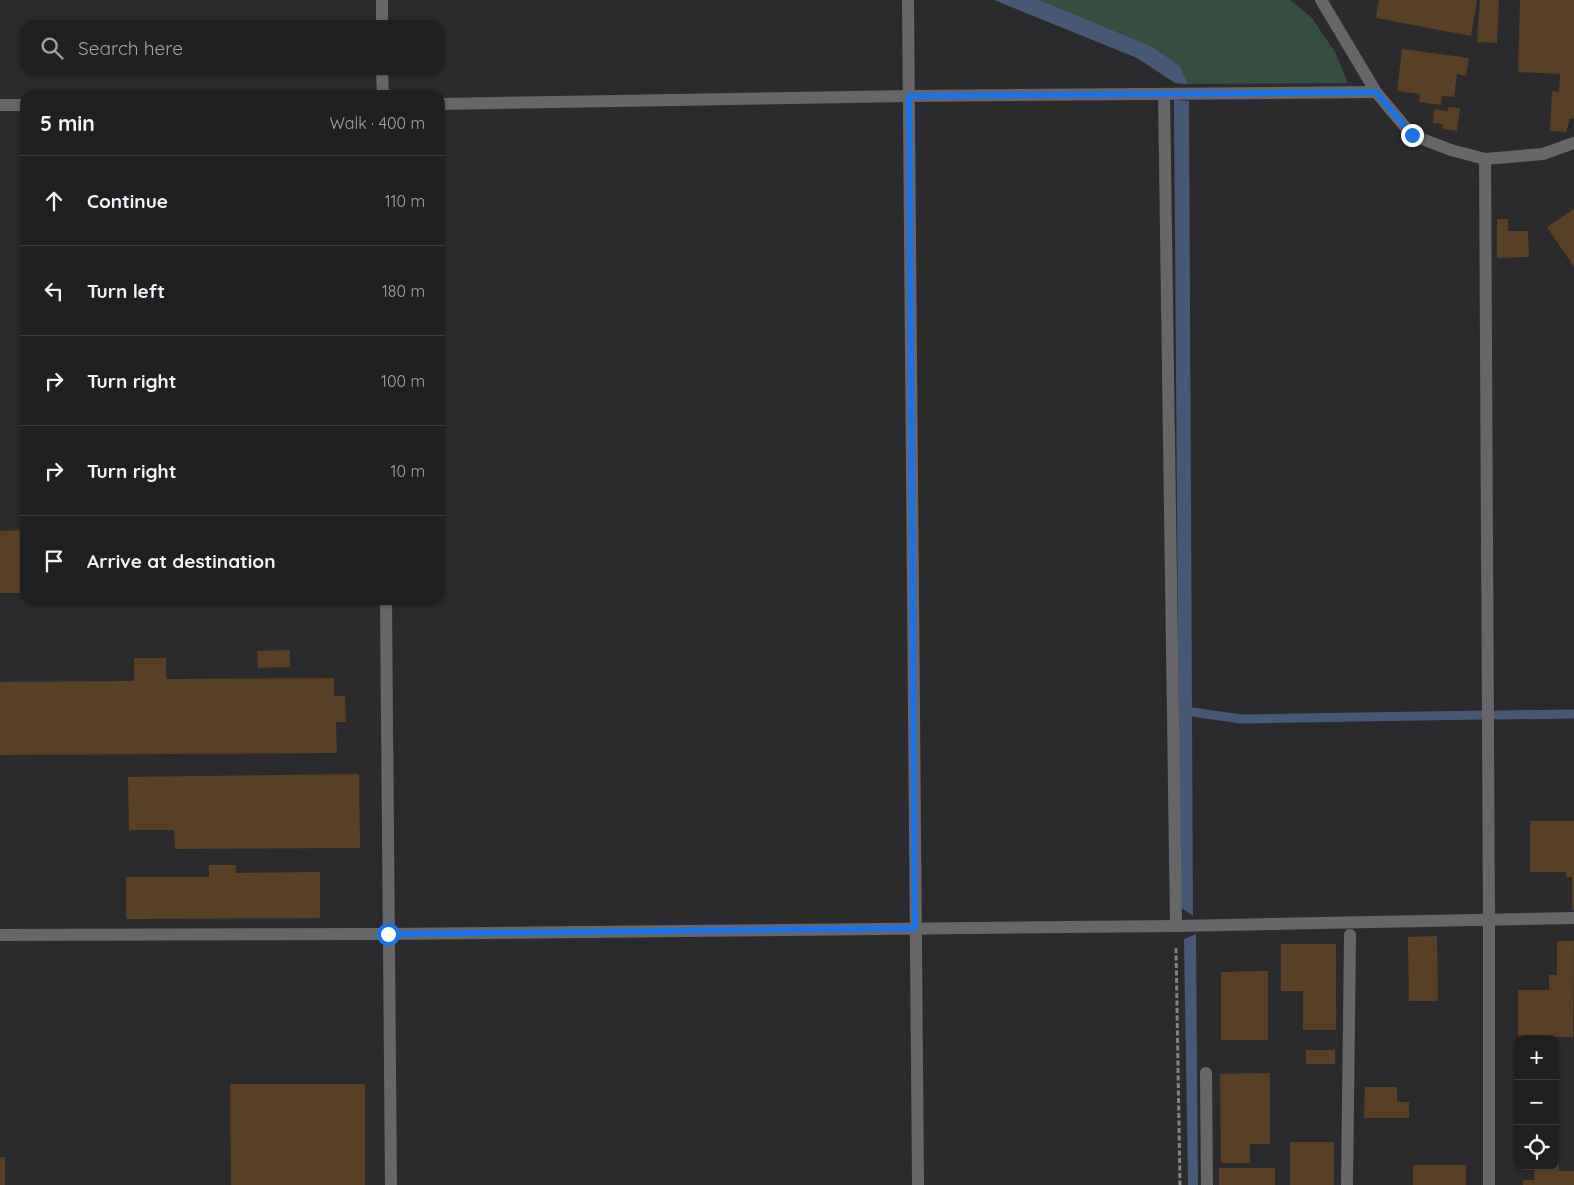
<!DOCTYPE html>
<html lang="en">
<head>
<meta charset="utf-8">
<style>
  :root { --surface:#202022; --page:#28282a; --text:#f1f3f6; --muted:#a2a3a5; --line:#3d3e40 }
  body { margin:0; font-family:Quicksand,sans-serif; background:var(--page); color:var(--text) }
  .controls { position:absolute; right:15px; bottom:15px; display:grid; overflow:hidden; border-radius:10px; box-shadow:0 1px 4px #0004 }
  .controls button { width:45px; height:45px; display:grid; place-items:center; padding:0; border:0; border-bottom:1px solid var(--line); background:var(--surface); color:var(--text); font:25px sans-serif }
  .stop { position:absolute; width:15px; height:15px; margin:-11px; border:4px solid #1a73e8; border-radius:50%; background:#fff }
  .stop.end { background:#1a73e8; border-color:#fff; box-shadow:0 1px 5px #0008 }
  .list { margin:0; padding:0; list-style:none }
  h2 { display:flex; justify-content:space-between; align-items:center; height:65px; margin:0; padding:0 20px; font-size:21px }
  h2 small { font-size:16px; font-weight:400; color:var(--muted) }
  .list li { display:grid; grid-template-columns:32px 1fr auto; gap:15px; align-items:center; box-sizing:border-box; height:90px; padding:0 20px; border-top:1px solid var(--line) }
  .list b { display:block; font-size:19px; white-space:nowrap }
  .list em { font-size:16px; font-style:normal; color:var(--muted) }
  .icon { flex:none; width:28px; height:28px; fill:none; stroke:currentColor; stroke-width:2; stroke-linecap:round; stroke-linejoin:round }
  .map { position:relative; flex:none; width:1574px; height:1185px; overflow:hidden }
  .search { position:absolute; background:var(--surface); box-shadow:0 1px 4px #0004; left:20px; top:20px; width:425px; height:55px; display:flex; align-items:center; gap:12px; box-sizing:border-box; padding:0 18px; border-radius:15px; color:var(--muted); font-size:19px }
  .panel { position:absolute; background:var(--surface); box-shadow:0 1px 4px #0004; left:20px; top:90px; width:425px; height:515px; border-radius:15px }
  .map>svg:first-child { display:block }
  .green { fill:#364e40 }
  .water { fill:#465875 }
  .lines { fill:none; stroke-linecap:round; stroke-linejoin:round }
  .stream { stroke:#465875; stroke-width:9 }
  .building { fill:#594025 }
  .path { stroke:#838385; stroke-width:3; stroke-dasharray:5 2.5; stroke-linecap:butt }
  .minor { stroke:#67676a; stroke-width:12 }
  .route { stroke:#1a73e8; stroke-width:6 }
</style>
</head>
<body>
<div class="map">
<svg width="1574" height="1185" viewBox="0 0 1574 1185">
  <rect width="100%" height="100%" fill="#2b2b2e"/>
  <!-- green -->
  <polygon class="green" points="1040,0 1290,0 1312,18 1335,52 1348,83 1188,84 1180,66 1153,47"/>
  <!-- water -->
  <g class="water">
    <polygon points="994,0 1040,0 1153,47 1180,66 1188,84 1175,83 1137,58"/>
    <polygon points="1174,100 1189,101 1193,916 1180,907"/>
    <polygon points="1196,934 1198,1185 1188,1185 1184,939"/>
  </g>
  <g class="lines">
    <!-- stream -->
    <g class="stream">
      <polyline points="1185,711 1241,719 1482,715"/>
      <polyline points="1497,715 1574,714"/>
    </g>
  </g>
  <!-- building -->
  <g class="building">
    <polygon points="1379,0 1477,0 1471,36 1376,18"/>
    <polygon points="1480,0 1499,0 1497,43 1477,42"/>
    <polygon points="1520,0 1574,0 1574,119 1570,118 1566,132 1550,131 1552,91 1559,92 1560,74 1518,72"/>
    <polygon points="1402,49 1469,58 1466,76 1457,74 1454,97 1442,96 1441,105 1419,102 1420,94 1397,91"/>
    <polygon points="1448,107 1460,108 1457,131 1443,129 1443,124 1433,123 1434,109 1448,111"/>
    <polygon points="1574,209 1574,267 1547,227"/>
    <polygon points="1497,219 1508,219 1508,231 1528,231 1529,257 1497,258"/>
    <polygon points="25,530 25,593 0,593 0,531"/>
    <polygon points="290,650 290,667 258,668 257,651"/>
    <polygon points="134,658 166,658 166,679 334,678 334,696 345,696 346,722 336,722 337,753 0,755 0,682 134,681"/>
    <polygon points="359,774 360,848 175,849 174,830 129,830 128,777"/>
    <polygon points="1530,821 1574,821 1574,910 1572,910 1572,877 1566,877 1566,872 1530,872"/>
    <polygon points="209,865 236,865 236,873 320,872 320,918 126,919 126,877 209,877"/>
    <polygon points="1437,936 1438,1001 1409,1001 1408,937"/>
    <polygon points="1557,941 1574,941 1573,1037 1518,1037 1518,990 1549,990 1549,975 1557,975"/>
    <polygon points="1281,944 1336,944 1336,1030 1303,1030 1303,991 1281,991"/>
    <polygon points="1268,971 1268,1040 1221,1040 1221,972"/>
    <rect x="1306" y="1050" width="29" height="14"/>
    <polygon points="1270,1073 1270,1144 1250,1144 1250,1163 1221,1163 1220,1074"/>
    <polygon points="230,1084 365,1084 365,1185 231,1185"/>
    <polygon points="1365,1087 1397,1087 1397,1102 1409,1102 1409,1118 1364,1118"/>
    <rect x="1290" y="1142" width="44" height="43"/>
    <polygon points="1555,1154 1559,1154 1559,1171 1574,1171 1574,1185 1523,1185 1523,1180 1534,1180 1534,1166 1555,1166"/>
    <rect x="0" y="1157" width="5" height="28"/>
    <rect x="1413" y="1165" width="53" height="20"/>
    <rect x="1219" y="1168" width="56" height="17"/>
  </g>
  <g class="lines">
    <!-- path -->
    <polyline class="path" points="1176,948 1180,1185"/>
    <!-- minor -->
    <g class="minor">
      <polyline points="382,0 382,25"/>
      <polyline points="908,0 918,1185"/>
      <polyline points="1321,0 1376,92 1412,135 1451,150 1485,159 1543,154 1574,143"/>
      <polyline points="382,70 383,95"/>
      <polyline points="1164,94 1176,926"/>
      <polyline points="440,104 909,96 1376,92"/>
      <polyline points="0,105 25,105"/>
      <polyline points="1485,159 1489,919 1489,1185"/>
      <polyline points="386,600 391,1185"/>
      <polyline points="0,935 388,934 1176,926 1574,918"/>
      <polyline points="1206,1073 1207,1185"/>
      <polyline points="1347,1185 1350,935"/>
    </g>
  </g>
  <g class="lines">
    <!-- route -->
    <polyline class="route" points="388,934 915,928 909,96 1376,92 1412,135"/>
  </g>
</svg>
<div class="controls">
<button>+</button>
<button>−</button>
<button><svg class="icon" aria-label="locate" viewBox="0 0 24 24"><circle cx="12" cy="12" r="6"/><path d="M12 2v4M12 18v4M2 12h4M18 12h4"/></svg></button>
</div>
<div class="stop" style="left:388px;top:934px"></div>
<div class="stop end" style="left:1412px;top:135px"></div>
<div class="search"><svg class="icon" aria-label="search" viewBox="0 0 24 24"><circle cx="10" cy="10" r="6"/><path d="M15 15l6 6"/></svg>Search here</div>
<section class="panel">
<h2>5 min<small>Walk · 400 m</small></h2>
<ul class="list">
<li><svg class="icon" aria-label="ahead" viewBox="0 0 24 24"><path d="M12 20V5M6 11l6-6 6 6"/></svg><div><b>Continue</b></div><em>110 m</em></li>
<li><svg class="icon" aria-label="left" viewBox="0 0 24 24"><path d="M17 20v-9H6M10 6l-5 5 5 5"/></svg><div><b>Turn left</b></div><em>180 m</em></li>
<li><svg class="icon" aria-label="right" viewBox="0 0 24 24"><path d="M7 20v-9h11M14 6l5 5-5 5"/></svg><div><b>Turn right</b></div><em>100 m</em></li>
<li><svg class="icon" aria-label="right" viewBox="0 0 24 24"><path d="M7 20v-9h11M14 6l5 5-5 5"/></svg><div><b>Turn right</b></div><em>10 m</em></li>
<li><svg class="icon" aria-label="arrive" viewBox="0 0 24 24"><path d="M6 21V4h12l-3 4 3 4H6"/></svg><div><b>Arrive at destination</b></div></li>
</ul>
</section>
</div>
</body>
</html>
